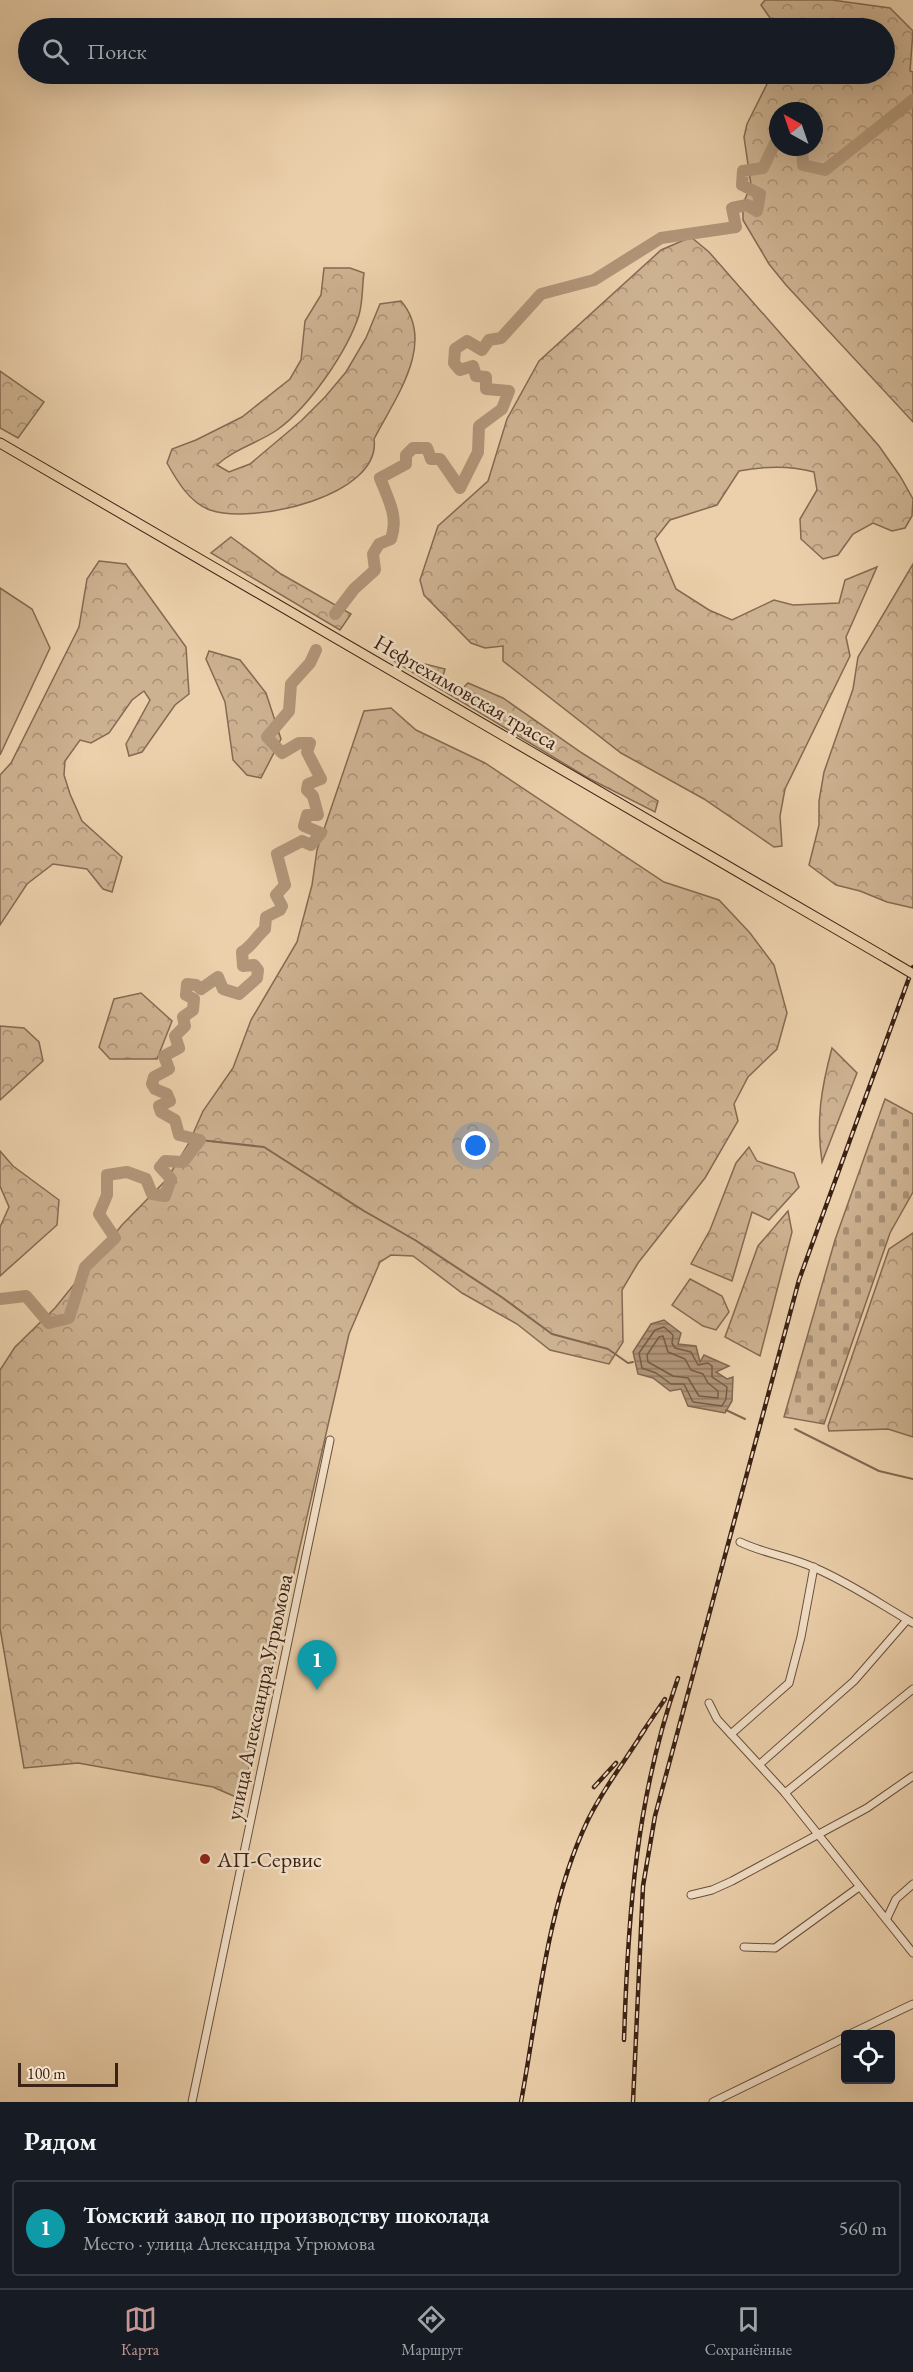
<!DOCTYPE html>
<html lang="ru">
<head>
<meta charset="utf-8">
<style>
  :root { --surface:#171b24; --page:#20242c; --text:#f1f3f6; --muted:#9ea1a6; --line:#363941; --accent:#c59692 }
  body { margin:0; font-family:"EB Garamond",serif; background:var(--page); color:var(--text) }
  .controls { position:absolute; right:18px; bottom:18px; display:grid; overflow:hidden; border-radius:6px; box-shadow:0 6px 24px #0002 }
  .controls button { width:54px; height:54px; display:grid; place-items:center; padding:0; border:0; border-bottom:2px solid var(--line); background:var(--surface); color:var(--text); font:30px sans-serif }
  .compass { position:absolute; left:769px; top:102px; width:54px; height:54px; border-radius:50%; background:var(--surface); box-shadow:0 6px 24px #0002; rotate:320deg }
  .scale { position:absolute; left:18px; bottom:15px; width:100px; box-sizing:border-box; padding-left:6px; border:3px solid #3c2214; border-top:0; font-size:16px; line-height:21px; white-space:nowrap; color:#3c2214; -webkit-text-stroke:4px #f2e0c8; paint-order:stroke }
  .you { position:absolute; left:476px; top:1146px; width:21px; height:21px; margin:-15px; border:4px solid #fff; border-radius:50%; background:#1a73e8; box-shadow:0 0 0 9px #1a73e833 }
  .badge { display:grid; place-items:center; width:39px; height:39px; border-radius:50%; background:var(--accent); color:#fff; font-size:20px; font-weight:700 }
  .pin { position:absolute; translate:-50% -50px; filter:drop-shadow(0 2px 3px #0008) }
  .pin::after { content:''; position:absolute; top:32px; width:21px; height:18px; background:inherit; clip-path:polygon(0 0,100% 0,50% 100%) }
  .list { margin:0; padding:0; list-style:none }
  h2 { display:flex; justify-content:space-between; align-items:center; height:78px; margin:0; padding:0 24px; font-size:26px }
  h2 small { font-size:20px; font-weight:400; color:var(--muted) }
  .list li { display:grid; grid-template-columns:39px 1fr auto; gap:18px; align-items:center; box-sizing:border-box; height:96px; margin:0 12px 12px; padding:0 12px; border:2px solid var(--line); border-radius:6px }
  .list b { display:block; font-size:22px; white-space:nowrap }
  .list p { margin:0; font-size:20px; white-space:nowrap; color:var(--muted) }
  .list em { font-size:20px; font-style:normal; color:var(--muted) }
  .icon { flex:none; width:33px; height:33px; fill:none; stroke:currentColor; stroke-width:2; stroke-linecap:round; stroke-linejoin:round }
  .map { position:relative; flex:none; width:913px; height:2102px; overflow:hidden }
  .search { position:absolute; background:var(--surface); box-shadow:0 6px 24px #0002; left:18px; right:18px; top:18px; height:66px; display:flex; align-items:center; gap:15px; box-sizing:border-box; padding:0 21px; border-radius:33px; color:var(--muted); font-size:22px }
  .sheet { height:186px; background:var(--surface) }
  nav { display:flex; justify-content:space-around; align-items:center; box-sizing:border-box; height:84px; border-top:2px solid var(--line); background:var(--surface); font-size:16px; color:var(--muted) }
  nav a { display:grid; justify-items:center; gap:3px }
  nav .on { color:var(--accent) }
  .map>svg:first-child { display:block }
  .grass { fill:#cdb291; stroke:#846a52; stroke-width:1.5 }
  .forest { fill:url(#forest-crowns); stroke:#846a52; stroke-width:1.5; fill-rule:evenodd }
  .cemetery { fill:url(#cemetery-stones); stroke:#846a52; stroke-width:1.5 }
  .water { fill:url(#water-rules); stroke:#826750; stroke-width:1.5 }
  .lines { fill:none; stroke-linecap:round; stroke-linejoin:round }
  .shore { stroke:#765c46; stroke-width:1.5 }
  .stream { stroke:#826750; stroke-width:2 }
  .river { stroke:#b09578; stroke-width:12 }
  .minor-casing { stroke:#684e3a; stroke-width:9 }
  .major-casing { stroke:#3c2214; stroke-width:11 }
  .minor { stroke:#f2e0c8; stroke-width:7 }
  .major { stroke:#ebd0ab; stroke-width:9 }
  .rail-casing { stroke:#3c2214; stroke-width:4.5 }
  .rail { stroke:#f2e0c8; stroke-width:2; stroke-dasharray:7; stroke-linecap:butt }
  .major-bridge-casing { stroke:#3c2214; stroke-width:11; stroke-linecap:butt }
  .major-bridge { stroke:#ebd0ab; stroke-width:9 }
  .poi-dot { fill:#8f2418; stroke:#f2e0c8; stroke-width:2 }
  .labels { text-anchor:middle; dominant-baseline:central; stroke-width:5; stroke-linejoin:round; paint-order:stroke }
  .street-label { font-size:22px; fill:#3c2214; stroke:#f2e0c8 }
  .poi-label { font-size:22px; fill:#3c2214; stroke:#f2e0c8; text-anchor:start }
</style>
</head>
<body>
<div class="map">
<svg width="913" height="2102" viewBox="0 0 913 2102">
  <defs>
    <pattern id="forest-crowns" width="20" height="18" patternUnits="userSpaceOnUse" patternTransform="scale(1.5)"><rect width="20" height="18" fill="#cdb291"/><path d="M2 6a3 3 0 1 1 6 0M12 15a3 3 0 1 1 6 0" fill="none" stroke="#a89075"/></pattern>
    <pattern id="cemetery-stones" width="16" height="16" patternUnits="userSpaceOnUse" patternTransform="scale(1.5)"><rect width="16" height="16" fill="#cdb291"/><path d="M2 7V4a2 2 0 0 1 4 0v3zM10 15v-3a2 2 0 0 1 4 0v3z" fill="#a89075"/></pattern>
    <pattern id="water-rules" width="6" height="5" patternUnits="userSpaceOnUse" patternTransform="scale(1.5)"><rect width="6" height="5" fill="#b09578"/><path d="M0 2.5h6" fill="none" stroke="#907961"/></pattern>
  </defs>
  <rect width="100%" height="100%" fill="#ebd0ab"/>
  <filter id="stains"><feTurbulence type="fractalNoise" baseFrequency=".00333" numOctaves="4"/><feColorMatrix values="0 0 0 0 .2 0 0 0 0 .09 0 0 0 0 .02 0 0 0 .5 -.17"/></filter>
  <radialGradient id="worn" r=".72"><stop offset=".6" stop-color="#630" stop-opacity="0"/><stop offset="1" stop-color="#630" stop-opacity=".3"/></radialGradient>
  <!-- grass -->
  <polygon class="grass" points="0,588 32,609 50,648 0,755"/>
  <!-- forest -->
  <g class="forest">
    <path d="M765,0H832L890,8L913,31L910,71L913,72V422L786,285L769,264L743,220V204L751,185L744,137L747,124L772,74H884V28H777L761,5ZM778,111H814V147H778Z"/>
    <path d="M691,237L709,252L879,446L900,476L913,499L912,516L905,528L892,531L873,523L853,534L838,555L823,559L801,539L800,519L817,490L814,472C789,465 765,466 739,471L717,505L670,520L655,539L676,589L709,610L732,620L774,600L793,605L839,603L845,580L877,567L846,637L850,656L785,789L780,816L782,846L774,847L704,799L621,753L503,661V646L485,648L471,643L424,595L420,580L438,526L488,481L507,419L539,361L661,250Z"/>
    <path d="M324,268H350L364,273C362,286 363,302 359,315C347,352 309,407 277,430C258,443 234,449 217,465L229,472L250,464L301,421L325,397L346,372L366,338L380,304L401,301C437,343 395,398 374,439C382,496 253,525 210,510C190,503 177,481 167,463L172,449L196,440L242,417L290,379L301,360L305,321L321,295Z"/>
    <polygon points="0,371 44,402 18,438 0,428"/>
    <polygon points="231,537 281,574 351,614 340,630 211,553"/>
    <polygon points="99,561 126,564 186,647 189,694 175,705 142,752 129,756 126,744 150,700 144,691 132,700 109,733 91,743 80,740 65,761 64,775 70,794 82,821 122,857 112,892 103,889 87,869 53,864 27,884 0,925 0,775 11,763 79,627 87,579"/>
    <polygon points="913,564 913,908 887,902 860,891 836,885 809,865 819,825 819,801 824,772 853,689 858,657"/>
    <polygon points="209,651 240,660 266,693 281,739 261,778 247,775 233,760 225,702 206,659"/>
    <polygon points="394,661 417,662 445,669 442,679 461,690 468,683 503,698 582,753 658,801 655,812 588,778"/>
    <polygon points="391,708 416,730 485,763 664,882 719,900 750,933 774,965 787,1013 777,1049 748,1077 734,1104 738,1121 705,1178 638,1263 622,1290 623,1342 609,1364 550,1350 517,1324 462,1293 413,1256 391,1255 380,1262 349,1334 244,1790 236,1797 213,1787 78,1763 24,1768 0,1628 0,1370 15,1347 55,1308 122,1225 167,1179 189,1143 203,1111 233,1068 251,1020 297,942 312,885 317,850 364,711"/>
    <polygon points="141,993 172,1021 157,1059 110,1059 99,1047 114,999"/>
    <polygon points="0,1026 24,1028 39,1042 43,1061 0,1100"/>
    <path d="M832,1048L857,1073L822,1162C816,1120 821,1089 832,1048Z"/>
    <polygon points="749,1147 757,1161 794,1173 799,1187 769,1220 752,1212 732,1281 691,1264 710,1230 736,1163"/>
    <polygon points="0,1151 13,1166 59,1200 57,1225 0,1276 0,1227 9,1207 0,1186"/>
    <polygon points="788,1211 792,1232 760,1356 725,1337 758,1246"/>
    <polygon points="913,1233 913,1437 888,1429 829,1431 828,1426 889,1249"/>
    <polygon points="690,1279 722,1296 729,1312 716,1330 703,1326 672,1305"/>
  </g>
  <!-- cemetery -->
  <polygon class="cemetery" points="885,1099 913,1114 913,1192 890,1233 824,1424 784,1417 835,1240"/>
  <!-- water -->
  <polygon class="water" points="664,1320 681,1333 678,1344 696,1346 700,1362 704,1355 729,1366 716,1372 727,1379 733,1377 732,1401 725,1413 688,1406 681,1389 670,1391 653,1378 638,1374 633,1352 651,1324"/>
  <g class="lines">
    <!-- shore -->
    <g class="shore">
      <polygon points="664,1327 673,1335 672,1343 675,1348 691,1352 698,1365 708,1363 712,1366 712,1377 727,1387 726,1399 722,1406 693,1402 684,1384 671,1384 656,1373 642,1368 639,1353 655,1330"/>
      <polygon points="663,1336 668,1352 685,1359 691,1370 703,1374 708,1383 718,1391 718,1398 699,1396 688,1378 673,1376 648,1362 647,1355 659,1337"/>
    </g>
    <!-- stream -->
    <g class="stream">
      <polyline points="200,1140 264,1147 364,1211 415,1240 503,1298 552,1334 608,1349 628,1363 633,1362"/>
      <polyline points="726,1410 745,1419"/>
      <polyline points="795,1429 879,1471 913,1479"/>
    </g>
    <!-- river -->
    <g class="river">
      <polyline points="802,147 803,165 825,170 913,100"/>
      <path d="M335,614L354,589L375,570L373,554L379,544L391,539C399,517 388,499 380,478L406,464V455L413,448H427L431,459H440L460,488L478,452L479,426L502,409L509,391L486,389V377L476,376L473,366L460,370L454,363L455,349L467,341L482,350L489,340L501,338L541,294L594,280L661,238L736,227L732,208L747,205L757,211L760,194L742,185L743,171L763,168L778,137"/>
      <path d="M0,1299L26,1296L49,1323L69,1318L85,1267L115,1238L99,1214L107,1195V1175L127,1172L146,1179L152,1194L165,1196L171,1179L160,1167L165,1161L183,1162L200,1140L179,1135L175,1120L161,1112L159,1106L170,1101L167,1094L155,1089L152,1084L154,1077L169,1069L164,1056L179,1048L175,1036L185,1026L183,1017L193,1010L194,999L186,995L187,984L196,985L201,989L218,977L223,989L239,994L257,978L258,970L254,965L243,966L242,952C252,946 256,937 265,929L266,917L280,910L282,906L276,895L285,885L277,854L302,841L311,845L321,833L304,826L307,815H318L313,796L307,790L308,784L321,779L307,752L310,743H299L282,753L267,737L289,711L291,684L310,663L316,650"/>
    </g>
    <defs>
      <g id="minor">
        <path d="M740,1542C765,1554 789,1556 815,1568C850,1583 880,1604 913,1623"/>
        <polyline points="709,1703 717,1719 785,1793 913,1953"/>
        <polyline points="731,1734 789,1683 801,1637 814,1567"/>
        <polyline points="760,1764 854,1681 907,1620"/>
        <polyline points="785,1793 913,1689"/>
        <polyline points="691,1895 712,1890 732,1881 867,1808 913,1776"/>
        <polyline points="887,1918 896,1899 913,1884"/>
        <polyline points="744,1947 775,1948 859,1887"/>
        <polyline points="850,2034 913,2004"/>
        <polyline points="192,2102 330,1440"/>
        <polyline points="713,2102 846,2037"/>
      </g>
      <polyline id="major" points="0,443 886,958"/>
    </defs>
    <!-- minor casing -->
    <use href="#minor" class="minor-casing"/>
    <!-- major casing -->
    <use href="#major" class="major-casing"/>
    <!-- minor -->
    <use href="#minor" class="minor"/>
    <!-- major -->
    <use href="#major" class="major"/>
    <defs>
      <g id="rail">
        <polyline points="640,1736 665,1699"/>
        <polyline points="594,1787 616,1763"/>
        <path d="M624,2040C628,1914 636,1798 678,1678"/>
        <path d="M521,2102C538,2011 547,1906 587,1822C602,1790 626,1760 645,1729"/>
        <polyline points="633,2102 643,1886 655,1816 799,1280 913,967"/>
      </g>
    </defs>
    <!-- rail casing -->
    <use href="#rail" class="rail-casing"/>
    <!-- rail -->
    <use href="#rail" class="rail"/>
    <defs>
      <polyline id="major-bridge" points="886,958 913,974"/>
    </defs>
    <!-- major-bridge casing -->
    <use href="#major-bridge" class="major-bridge-casing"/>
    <!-- major-bridge -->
    <use href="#major-bridge" class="major-bridge"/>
  </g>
  <!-- markers -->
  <circle class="poi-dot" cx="205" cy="1859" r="6"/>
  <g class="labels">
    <!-- street labels -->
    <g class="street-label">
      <text transform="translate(466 692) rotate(30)">Нефтехимовская трасса</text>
      <text transform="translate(259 1697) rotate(-78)">улица Александра Угрюмова</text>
    </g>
    <!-- poi labels -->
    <g class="poi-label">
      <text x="217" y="1859">АП-Сервис</text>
    </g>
  </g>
  <rect width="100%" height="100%" filter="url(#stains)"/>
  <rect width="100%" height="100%" fill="url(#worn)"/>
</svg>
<div class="controls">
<button><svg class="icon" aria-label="locate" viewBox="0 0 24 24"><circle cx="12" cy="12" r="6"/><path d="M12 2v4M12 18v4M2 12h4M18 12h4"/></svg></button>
</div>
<svg class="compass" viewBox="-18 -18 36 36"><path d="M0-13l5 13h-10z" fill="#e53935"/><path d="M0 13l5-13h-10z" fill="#9ea1a6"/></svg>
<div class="scale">100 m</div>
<div class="you"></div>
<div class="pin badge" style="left:317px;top:1690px;background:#0f9aa8">1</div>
<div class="search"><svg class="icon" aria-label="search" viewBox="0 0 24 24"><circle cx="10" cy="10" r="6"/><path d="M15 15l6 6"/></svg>Поиск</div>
</div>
<section class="sheet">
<h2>Рядом<small></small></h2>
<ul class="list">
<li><span class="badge" style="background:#0f9aa8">1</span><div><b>Томский завод по производству шоколада</b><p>Место · улица Александра Угрюмова</p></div><em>560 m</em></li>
</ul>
</section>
<nav>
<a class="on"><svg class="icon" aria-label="map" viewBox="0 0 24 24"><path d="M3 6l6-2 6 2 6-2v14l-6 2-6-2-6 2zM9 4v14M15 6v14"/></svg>Карта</a>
<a><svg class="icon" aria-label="directions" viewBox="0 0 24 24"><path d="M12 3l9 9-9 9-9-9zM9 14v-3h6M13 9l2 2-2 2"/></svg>Маршрут</a>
<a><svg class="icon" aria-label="saved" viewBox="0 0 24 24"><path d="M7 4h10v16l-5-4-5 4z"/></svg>Сохранённые</a>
</nav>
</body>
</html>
